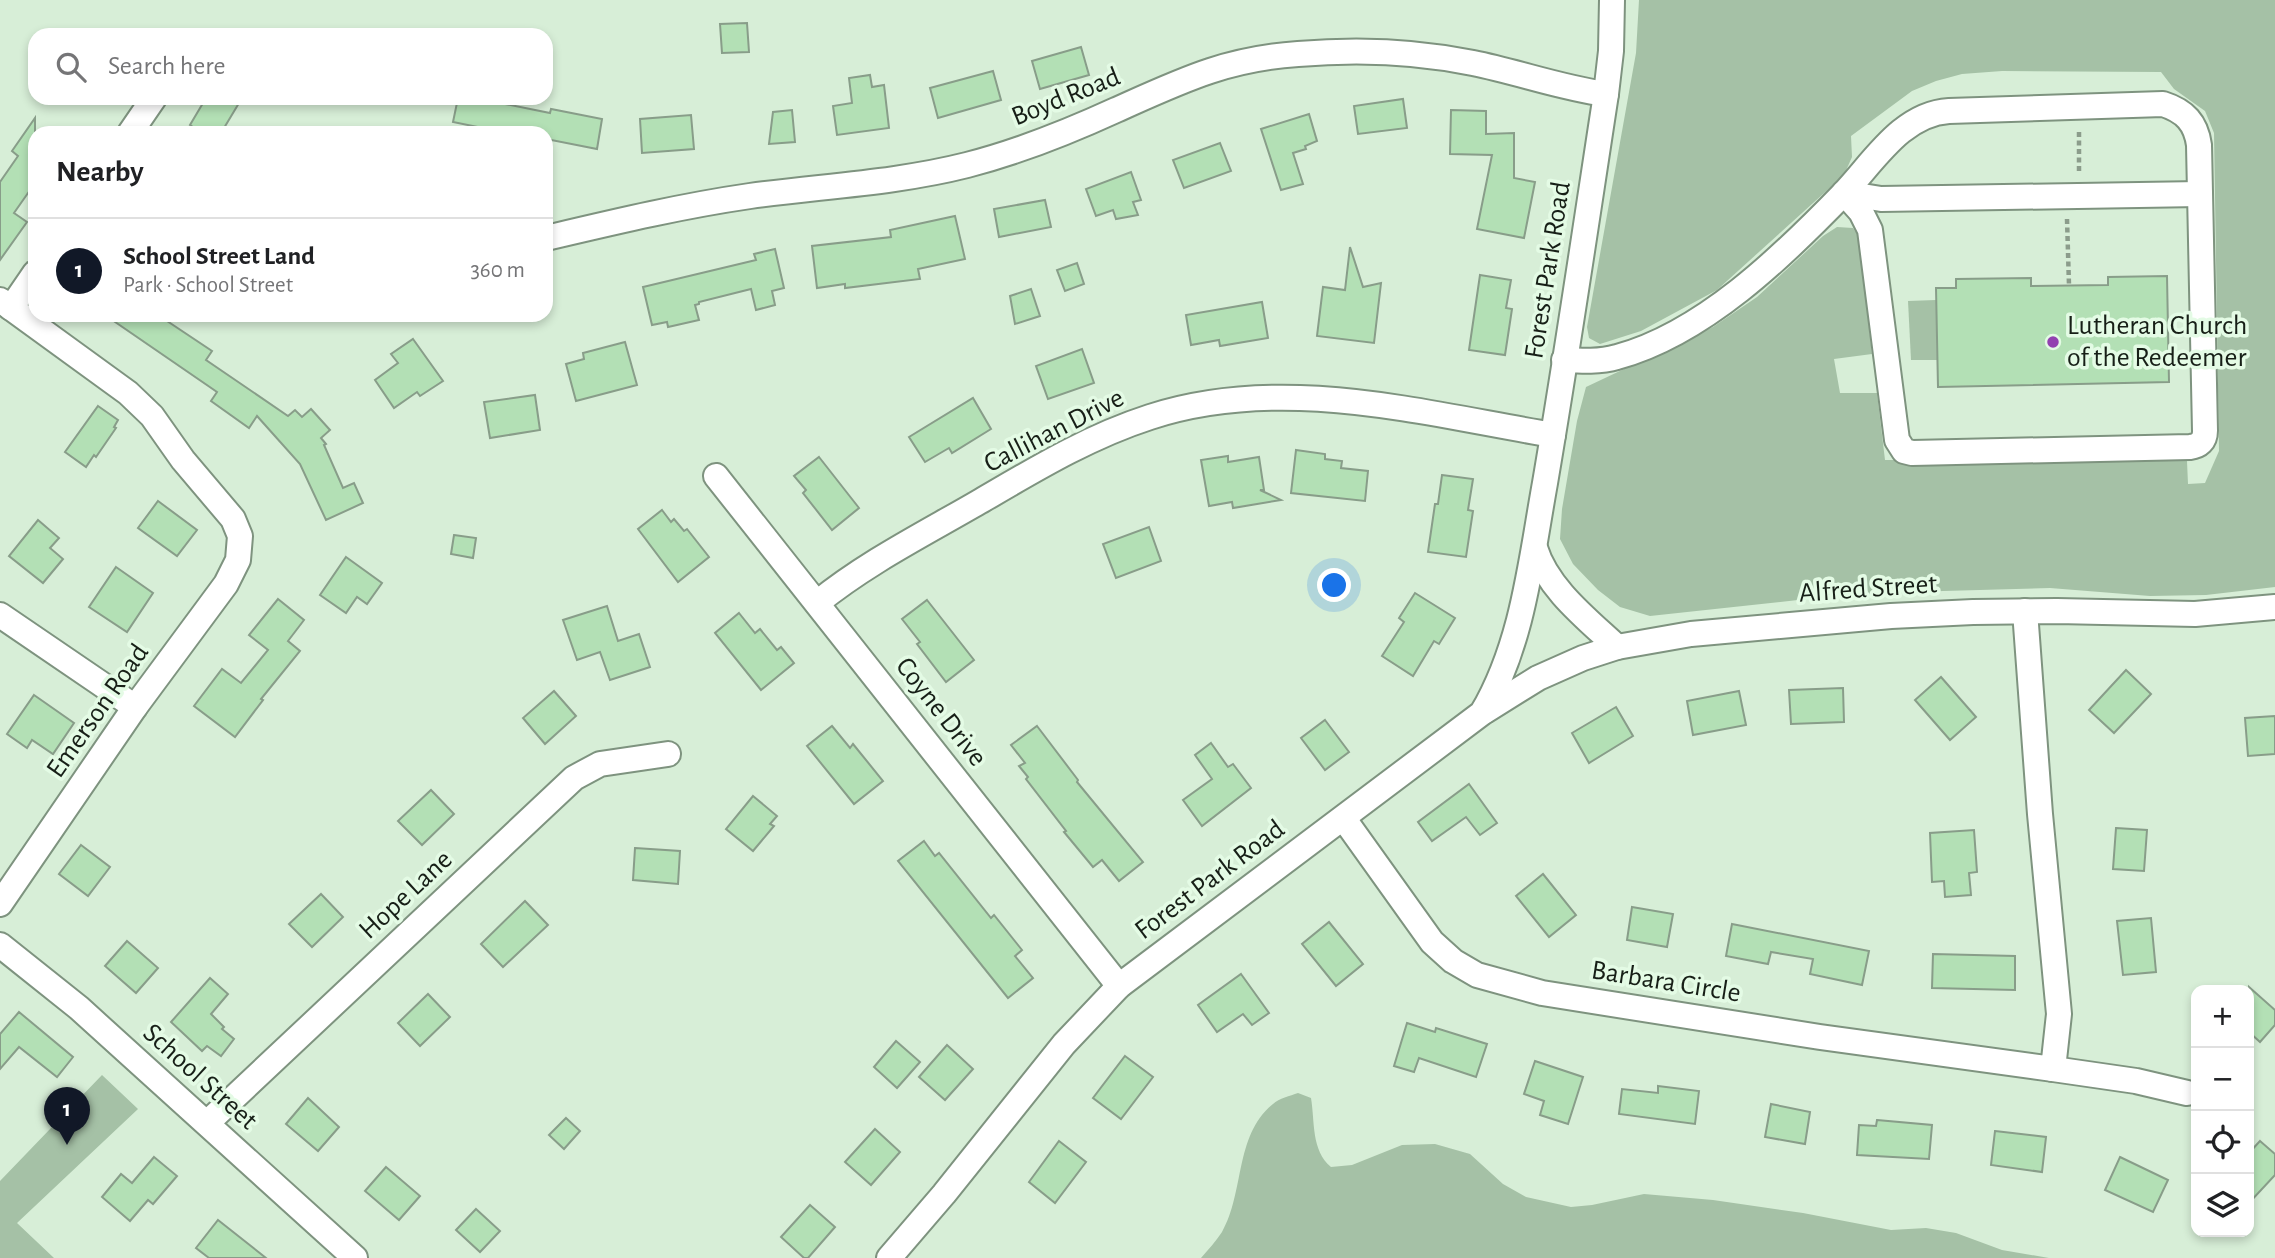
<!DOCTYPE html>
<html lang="en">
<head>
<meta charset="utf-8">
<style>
  :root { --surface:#fff; --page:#f2f2f2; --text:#202124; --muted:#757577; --line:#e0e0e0; --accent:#111827 }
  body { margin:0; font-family:"Alegreya Sans",sans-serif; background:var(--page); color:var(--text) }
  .controls { position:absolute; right:21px; bottom:21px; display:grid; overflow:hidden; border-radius:14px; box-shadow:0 4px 10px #0003 }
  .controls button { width:63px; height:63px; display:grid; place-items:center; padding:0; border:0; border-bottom:2px solid var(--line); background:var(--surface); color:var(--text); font:35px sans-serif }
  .you { position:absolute; left:1335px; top:586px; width:24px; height:24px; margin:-18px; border:5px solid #fff; border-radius:50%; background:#1a73e8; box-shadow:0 0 0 10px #1a73e833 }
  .badge { display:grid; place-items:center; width:46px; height:46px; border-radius:50%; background:var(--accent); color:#fff; font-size:23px; font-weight:700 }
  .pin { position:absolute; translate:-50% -58px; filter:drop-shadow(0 2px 4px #0008) }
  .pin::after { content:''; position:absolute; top:37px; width:24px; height:21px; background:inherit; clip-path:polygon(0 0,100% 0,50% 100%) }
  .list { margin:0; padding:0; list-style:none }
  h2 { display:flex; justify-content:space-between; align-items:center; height:91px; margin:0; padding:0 28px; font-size:30px }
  h2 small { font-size:23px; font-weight:400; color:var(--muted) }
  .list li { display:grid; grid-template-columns:46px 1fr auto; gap:21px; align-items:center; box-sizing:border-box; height:105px; padding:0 28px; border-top:2px solid var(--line) }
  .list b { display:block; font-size:26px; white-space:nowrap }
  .list p { margin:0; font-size:23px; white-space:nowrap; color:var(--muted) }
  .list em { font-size:23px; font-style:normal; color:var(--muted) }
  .icon { flex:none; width:38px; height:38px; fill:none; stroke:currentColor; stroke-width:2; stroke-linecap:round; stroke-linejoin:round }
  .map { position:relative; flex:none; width:2275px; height:1258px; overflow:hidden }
  .search { position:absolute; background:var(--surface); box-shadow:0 4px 10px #0003; left:28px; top:28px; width:525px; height:77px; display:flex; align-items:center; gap:18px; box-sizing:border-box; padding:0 24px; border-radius:21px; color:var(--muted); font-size:26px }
  .panel { position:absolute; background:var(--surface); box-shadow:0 4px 10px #0003; left:28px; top:126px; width:525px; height:196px; border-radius:21px }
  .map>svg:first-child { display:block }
  .green { fill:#a5c1a6 }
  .building { fill:#b3e0b5; stroke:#889d89; stroke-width:2 }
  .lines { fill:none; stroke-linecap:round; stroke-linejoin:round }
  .minor-casing { stroke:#7e937f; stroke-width:28 }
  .path { stroke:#8b9c8b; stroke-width:4.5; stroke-dasharray:5 3.5; stroke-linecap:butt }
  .minor { stroke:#fff; stroke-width:24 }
  .poi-dot { fill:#9241b0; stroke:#e4fbe5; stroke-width:2.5 }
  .labels { text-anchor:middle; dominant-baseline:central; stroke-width:7; stroke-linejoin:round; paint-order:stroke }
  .street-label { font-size:28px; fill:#171f17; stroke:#e4fbe5 }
  .poi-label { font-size:28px; fill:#171f17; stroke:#e4fbe5; text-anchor:start }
</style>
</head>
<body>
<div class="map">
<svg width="2275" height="1258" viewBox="0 0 2275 1258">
  <rect width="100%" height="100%" fill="#d7eed7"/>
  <!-- green -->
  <g class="green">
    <polygon points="1639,0 2275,0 2275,587 2206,595 2150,596 2050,588 1943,591 1798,600 1650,616 1620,607 1598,590 1573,564 1560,539 1562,509 1577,421 1586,387 1713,327 1757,297 1823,236 1837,227 1853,228 1859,237 1872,354 1834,359 1840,393 1877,393 1885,460 2187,461 2188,484 2205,483 2219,451 2214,133 2205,111 2174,89 2161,72 2002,71 1962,74 1936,81 1912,91 1851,136 1852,157 1844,175 1717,290 1641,331 1600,344 1589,338 1587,327 1636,53"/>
    <polygon points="1936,300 1937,360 1911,360 1908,301"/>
    <polygon points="102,1075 138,1109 17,1223 54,1258 0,1258 0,1181"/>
    <path d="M1298,1093L1311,1098C1315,1122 1311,1150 1331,1167L1352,1165L1402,1145L1435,1144L1470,1154L1503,1184L1526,1197L1571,1207L1592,1205L1644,1194L1713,1200L1803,1213L1891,1230L1926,1228L1956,1233L2002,1250L2049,1258H1201C1208,1250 1216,1241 1222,1232C1245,1192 1234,1136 1273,1104C1279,1098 1290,1096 1298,1093Z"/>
  </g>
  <!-- building -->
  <g class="building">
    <polygon points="747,23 749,52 722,53 720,24"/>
    <polygon points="1081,47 1089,75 1040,89 1032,61"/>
    <polygon points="993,71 1001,100 938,118 930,88"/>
    <polygon points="870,75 872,87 884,85 889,128 837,135 833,106 852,103 849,78"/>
    <polygon points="206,98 242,98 221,133 202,133 190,125"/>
    <polygon points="458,98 491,98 490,101 550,113 551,109 602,119 597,149 546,139 546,133 507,133 453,122"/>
    <polygon points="1403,99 1407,128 1358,134 1354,106"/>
    <polygon points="792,110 795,142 769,144 773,112"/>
    <polygon points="1451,110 1486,111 1486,134 1514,133 1514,178 1535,182 1524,238 1477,229 1492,155 1450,154"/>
    <polygon points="1309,114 1317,141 1305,146 1306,149 1293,153 1303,184 1281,190 1261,129"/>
    <polygon points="691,115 694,149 642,153 640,119"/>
    <polygon points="35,118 35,183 14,213 27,222 0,260 0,182 18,156 12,151"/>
    <polygon points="1220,143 1231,171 1184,188 1173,160"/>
    <polygon points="1131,172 1141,200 1133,202 1138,215 1116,219 1113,210 1096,216 1086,189"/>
    <polygon points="1045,200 1051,227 999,237 994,209"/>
    <polygon points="955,216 965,259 918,269 920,279 845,288 845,284 817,288 812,246 891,237 890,230"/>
    <polygon points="1350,247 1363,287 1381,283 1374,343 1317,336 1323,287 1345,290"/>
    <polygon points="775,249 784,288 772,291 775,305 756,310 751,289 699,302 699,304 695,305 699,320 668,327 667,322 652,325 643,287 756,260 754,254"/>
    <polygon points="1077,263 1084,284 1065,291 1057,270"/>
    <polygon points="1480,275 1511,280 1506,308 1512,309 1505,355 1469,350"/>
    <polygon points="2167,276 2169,382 1938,387 1936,288 1956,288 1956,279 2031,278 2031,286 2108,285 2108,277"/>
    <polygon points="1031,289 1040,316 1015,324 1010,296"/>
    <polygon points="1262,302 1268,338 1220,346 1219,340 1191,345 1186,315"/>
    <polygon points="105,315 158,315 212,351 206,360 288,416 295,410 302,417 311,409 330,430 321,438 326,444 324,445 343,488 354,483 363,503 326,520 300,464 257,416 249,428 211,401 217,392"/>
    <polygon points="413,339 443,381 420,396 417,392 394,408 375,380 398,363 391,354"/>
    <polygon points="625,342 637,385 576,401 566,364 584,359 583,353"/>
    <polygon points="1082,349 1094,383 1048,399 1036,366"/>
    <polygon points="535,395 540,430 490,438 484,402"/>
    <polygon points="973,398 991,429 952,453 949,448 925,462 909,437"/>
    <polygon points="98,406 118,420 114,427 116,428 96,457 94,455 86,467 65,452"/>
    <polygon points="1296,450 1325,454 1325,459 1342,461 1341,468 1368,471 1365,501 1291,493"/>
    <polygon points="1228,456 1228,462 1259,457 1264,490 1260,490 1281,500 1233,508 1232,502 1209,506 1201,460"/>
    <polygon points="819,457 859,508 832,530 803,493 806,490 794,476"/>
    <polygon points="1442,475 1473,479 1468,510 1473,511 1466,557 1428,552 1435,504 1438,504"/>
    <polygon points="158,501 197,530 177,556 138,528"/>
    <polygon points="662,510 671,522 674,519 684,531 687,529 709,557 678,582 638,529"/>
    <polygon points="38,520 59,538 50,548 63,559 43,583 9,556"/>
    <polygon points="1149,527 1161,561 1116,578 1103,544"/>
    <polygon points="454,535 476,538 473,558 451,554"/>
    <polygon points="346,557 382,583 367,604 357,597 346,613 320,595"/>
    <polygon points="116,567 153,593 127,632 89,607"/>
    <polygon points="1415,593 1455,618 1439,644 1434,641 1413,676 1382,656 1404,622 1399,618"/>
    <polygon points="278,599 304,620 288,641 300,651 261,699 263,700 235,737 194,706 222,669 241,683 268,650 249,635"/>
    <polygon points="927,600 974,660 946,682 917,644 920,642 902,619"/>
    <polygon points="607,606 618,641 639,634 650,667 610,680 600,652 577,660 563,620"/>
    <polygon points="739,613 755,633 760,629 777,650 781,647 794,663 761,690 715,633"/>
    <polygon points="2126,670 2151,694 2114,733 2089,710"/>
    <polygon points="1941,677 1976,717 1950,740 1915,700"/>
    <polygon points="1843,688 1844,722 1791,724 1789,690"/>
    <polygon points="554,691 576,716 545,744 523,718"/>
    <polygon points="1739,691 1746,725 1693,735 1687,701"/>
    <polygon points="34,695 74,723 53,754 32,740 27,748 7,734"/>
    <polygon points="1616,707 1633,736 1589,763 1572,733"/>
    <polygon points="2275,716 2275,754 2248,756 2245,718"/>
    <polygon points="1325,720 1349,752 1325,770 1301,738"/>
    <polygon points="832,726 850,748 853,744 883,781 854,804 807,746"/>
    <polygon points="1037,726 1078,780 1077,782 1143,862 1119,881 1102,860 1093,867 1064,832 1066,831 1026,779 1028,777 1019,766 1025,763 1011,745"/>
    <polygon points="1211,743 1228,767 1233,764 1251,788 1202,826 1183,800 1212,779 1195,755"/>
    <polygon points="1469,784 1497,823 1480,835 1466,817 1432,841 1418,822"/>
    <polygon points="431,790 454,814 422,845 398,821"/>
    <polygon points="753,796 777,816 770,824 774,826 753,851 726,829"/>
    <polygon points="2116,828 2147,830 2144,871 2113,869"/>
    <polygon points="1974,830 1977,872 1969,873 1971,895 1945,897 1944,881 1932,882 1930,833"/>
    <polygon points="924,841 935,856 939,853 991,918 994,915 1022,950 1015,956 1033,978 1008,998 898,861"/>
    <polygon points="81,845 110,867 88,896 59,874"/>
    <polygon points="635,848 680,851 678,884 633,880"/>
    <polygon points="1543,874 1576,915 1549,937 1516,896"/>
    <polygon points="321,894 343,917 312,947 289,924"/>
    <polygon points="525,901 548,925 503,967 481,944"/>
    <polygon points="1632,907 1673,914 1667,947 1627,940"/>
    <polygon points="2151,918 2156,972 2123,975 2117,921"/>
    <polygon points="1329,922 1363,964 1336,986 1302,944"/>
    <polygon points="1732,924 1869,951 1862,985 1810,974 1813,959 1771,952 1768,964 1726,956"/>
    <polygon points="127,941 158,968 136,993 105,966"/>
    <polygon points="1933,954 2015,956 2015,990 1932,988"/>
    <polygon points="1241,974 1269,1013 1252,1025 1243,1014 1217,1032 1198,1005"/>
    <polygon points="210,978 228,994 211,1014 224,1027 222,1029 234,1039 221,1056 207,1046 202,1051 171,1022"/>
    <polygon points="2249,987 2275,1010 2275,1025 2260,1042 2249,1032"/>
    <polygon points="428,994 450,1017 420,1046 398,1023"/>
    <polygon points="19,1012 73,1057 57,1077 19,1047 0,1069 0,1034"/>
    <polygon points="1407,1023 1435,1032 1436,1028 1487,1044 1476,1077 1419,1058 1414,1072 1394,1066"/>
    <polygon points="896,1041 920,1062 897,1088 874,1067"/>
    <polygon points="947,1045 973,1069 945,1100 919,1077"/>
    <polygon points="1125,1056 1153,1077 1121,1119 1093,1098"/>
    <polygon points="1535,1061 1583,1077 1568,1124 1540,1115 1544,1101 1524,1094"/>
    <polygon points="1658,1086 1699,1091 1695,1124 1619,1114 1622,1089 1658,1093"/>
    <polygon points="308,1098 339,1127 318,1151 286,1124"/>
    <polygon points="1771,1104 1810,1112 1805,1144 1765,1137"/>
    <polygon points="566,1118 580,1131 564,1149 549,1135"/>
    <polygon points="1877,1120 1932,1125 1929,1159 1857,1155 1859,1125 1876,1126"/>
    <polygon points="875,1129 900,1152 871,1185 845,1162"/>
    <polygon points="1995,1131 2046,1137 2042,1172 1991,1165"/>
    <polygon points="1059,1141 1086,1162 1055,1203 1029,1182"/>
    <polygon points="2260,1141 2275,1154 2275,1175 2249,1203 2249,1153"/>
    <polygon points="154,1157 177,1176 153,1204 148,1200 130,1221 102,1197 121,1174 132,1183"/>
    <polygon points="2120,1157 2168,1180 2153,1212 2105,1190"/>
    <polygon points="386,1167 420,1196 399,1220 365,1191"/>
    <polygon points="810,1205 835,1227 808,1258 804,1258 781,1237"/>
    <polygon points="476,1209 500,1231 480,1252 456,1230"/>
    <polygon points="218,1220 266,1258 209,1258 196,1248"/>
  </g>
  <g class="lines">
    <defs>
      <g id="minor">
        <polyline points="130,133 154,98"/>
        <polyline points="1844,193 1881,199 2200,194"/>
        <path d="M546,238C614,222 681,206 750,196C822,186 896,183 967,165C1018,152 1068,132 1116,110C1181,81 1225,59 1298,54C1356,49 1415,51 1473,63C1518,72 1561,88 1606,94"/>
        <polyline points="0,300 128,393 152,416 183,460 233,519 240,536 238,560 226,584 135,707 0,904"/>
        <polyline points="11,308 35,273"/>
        <path d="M1564,360C1582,361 1600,362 1617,357C1703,334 1783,256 1843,194C1873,163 1901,114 1949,111L2163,104C2185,111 2196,123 2199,145L2205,431C2205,441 2199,446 2190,447L1912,453L1904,451L1897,440L1870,230L1861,212L1844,193"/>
        <polyline points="716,476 1119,986"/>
        <path d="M1535,548C1547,588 1587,619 1617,647"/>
        <path d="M817,603C866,563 924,534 979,502C1034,470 1088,437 1150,417C1282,374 1421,413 1553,435"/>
        <polyline points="0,615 135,707"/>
        <polyline points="1485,711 1538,678 1583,658 1617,647 1691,634 1891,616 1973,612 2057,611 2195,614 2275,607"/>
        <polyline points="1344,819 1432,942 1453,961 1477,975 1542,993 1820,1037 2053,1069 2059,1014 2040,814 2025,611"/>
        <polyline points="0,945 79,1008 355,1258"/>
        <polyline points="2053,1069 2136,1081 2187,1093"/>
        <polyline points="207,1123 574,778 600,764 668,754"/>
        <path d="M889,1258L944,1194L1064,1044L1119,986L1482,713C1523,644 1531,560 1545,483C1567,354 1586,224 1606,94L1611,51L1612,0"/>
      </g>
    </defs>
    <!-- minor casing -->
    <use href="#minor" class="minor-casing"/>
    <!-- path -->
    <g class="path">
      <polyline points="2079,132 2079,172"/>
      <polyline points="2067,219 2069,285"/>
    </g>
    <!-- minor -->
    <use href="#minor" class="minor"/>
  </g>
  <!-- markers -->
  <circle class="poi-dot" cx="2053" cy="342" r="7"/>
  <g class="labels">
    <!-- street labels -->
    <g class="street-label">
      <text transform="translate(1066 97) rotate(-22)">Boyd Road</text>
      <text transform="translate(1548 270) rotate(-81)">Forest Park Road</text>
      <text transform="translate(1054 431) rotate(-27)">Callihan Drive</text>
      <text transform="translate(1868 589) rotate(-4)">Alfred Street</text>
      <text transform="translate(98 711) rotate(-55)">Emerson Road</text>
      <text transform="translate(941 712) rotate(52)">Coyne Drive</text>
      <text transform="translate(1210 880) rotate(-37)">Forest Park Road</text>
      <text transform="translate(406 895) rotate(-43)">Hope Lane</text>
      <text transform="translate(1666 982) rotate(9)">Barbara Circle</text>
      <text transform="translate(200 1077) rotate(42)">School Street</text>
    </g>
    <!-- poi labels -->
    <g class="poi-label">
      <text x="2067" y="326">Lutheran Church<tspan x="2067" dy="32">of the Redeemer</tspan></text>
    </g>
  </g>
</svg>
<div class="controls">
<button>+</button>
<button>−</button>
<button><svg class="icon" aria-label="locate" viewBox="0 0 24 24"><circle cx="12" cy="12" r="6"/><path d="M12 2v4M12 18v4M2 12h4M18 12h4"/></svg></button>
<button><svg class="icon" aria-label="layers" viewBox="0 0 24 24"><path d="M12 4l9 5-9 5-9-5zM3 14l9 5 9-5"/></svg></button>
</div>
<div class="you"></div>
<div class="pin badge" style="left:67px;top:1145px">1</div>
<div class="search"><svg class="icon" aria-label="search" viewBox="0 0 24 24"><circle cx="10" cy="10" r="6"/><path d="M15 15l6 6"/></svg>Search here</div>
<section class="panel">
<h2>Nearby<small></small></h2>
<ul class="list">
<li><span class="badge">1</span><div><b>School Street Land</b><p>Park · School Street</p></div><em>360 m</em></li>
</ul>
</section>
</div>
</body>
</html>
